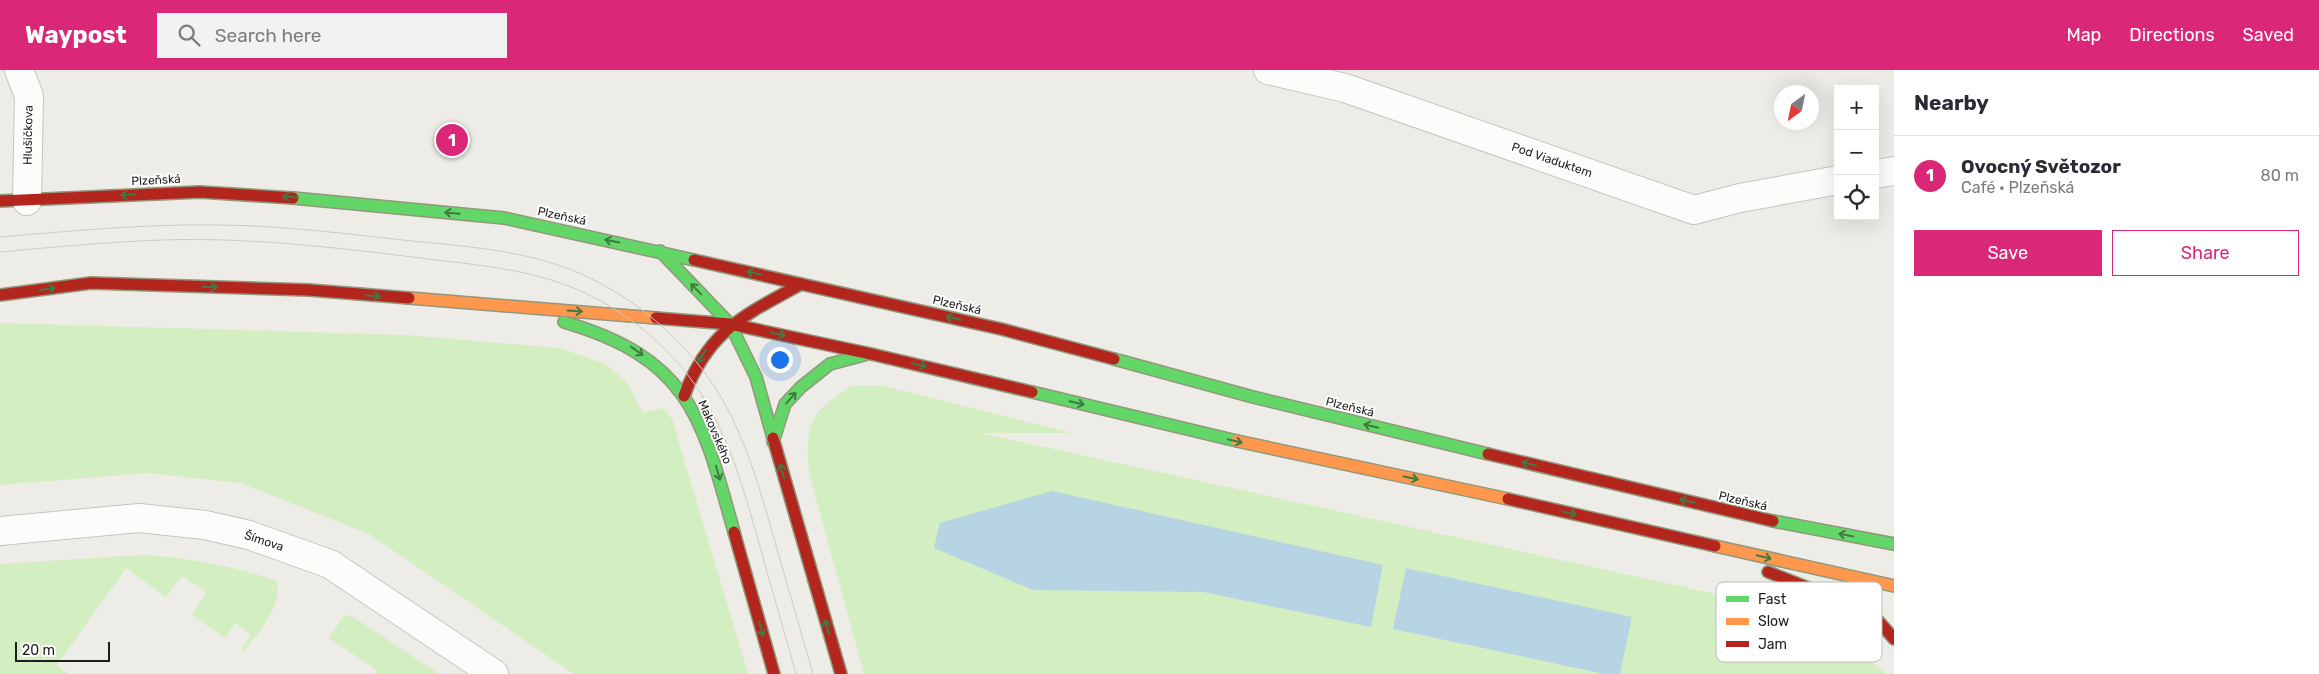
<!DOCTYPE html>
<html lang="en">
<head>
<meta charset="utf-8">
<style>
  :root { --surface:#fff; --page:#f2f2f3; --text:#2b2b33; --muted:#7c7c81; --line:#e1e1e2; --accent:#db2777 }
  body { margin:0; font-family:Rubik,sans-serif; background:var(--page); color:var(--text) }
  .controls { position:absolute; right:15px; top:15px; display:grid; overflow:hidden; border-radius:0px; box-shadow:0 5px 20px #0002 }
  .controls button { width:45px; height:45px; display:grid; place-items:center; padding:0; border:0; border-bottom:1px solid var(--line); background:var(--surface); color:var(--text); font:25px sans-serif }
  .compass { position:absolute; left:1774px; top:15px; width:45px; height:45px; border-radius:50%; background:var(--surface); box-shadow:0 5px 20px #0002; rotate:213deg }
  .scale { position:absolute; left:15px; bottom:12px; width:95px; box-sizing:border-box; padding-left:5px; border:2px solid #1e1e1e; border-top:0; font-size:14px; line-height:18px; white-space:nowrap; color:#1e1e1e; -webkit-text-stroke:4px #fff; paint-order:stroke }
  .you { position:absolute; left:779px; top:289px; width:18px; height:18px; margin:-12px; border:4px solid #fff; border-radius:50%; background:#1a73e8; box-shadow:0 0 0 8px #1a73e833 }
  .badge { display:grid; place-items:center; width:32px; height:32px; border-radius:50%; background:var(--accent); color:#fff; font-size:16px; font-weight:700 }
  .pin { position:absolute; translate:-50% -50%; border:2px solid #fff; box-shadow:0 1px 5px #0006 }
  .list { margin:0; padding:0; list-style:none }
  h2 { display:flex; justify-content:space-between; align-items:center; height:65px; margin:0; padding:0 20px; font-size:21px }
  h2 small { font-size:16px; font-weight:400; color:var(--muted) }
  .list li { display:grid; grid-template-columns:32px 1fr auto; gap:15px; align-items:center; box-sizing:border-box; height:80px; padding:0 20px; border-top:1px solid var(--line) }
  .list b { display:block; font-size:19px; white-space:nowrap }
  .list p { margin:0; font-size:16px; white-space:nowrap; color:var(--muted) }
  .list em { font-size:16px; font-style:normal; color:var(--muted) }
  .actions { display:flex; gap:10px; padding:15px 20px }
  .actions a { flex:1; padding:11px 0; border:1px solid var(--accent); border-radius:0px; text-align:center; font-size:18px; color:var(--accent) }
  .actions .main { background:var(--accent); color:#fff }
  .icon { flex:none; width:28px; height:28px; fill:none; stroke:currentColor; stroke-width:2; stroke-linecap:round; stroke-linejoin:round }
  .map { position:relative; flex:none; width:1894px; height:604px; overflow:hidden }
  header { display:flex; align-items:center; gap:30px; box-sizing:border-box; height:70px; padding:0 25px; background:var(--accent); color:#fff }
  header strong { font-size:24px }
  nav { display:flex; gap:28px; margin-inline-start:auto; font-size:18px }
  .search { width:350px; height:45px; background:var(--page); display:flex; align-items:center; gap:12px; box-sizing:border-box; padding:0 18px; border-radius:0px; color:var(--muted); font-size:19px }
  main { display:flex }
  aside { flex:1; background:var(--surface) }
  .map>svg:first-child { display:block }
  .grass { fill:#d3eec1; fill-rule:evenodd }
  .water { fill:#b6d4e3 }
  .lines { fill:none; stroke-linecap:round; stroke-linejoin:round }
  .street-casing { stroke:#c5c5c2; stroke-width:30 }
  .fast-casing { stroke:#92977d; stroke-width:14 }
  .slow-casing { stroke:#92977d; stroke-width:14 }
  .jam-casing { stroke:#92977d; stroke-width:14 }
  .street { stroke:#fcfcfb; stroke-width:28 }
  .fast { stroke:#63d668; stroke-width:11 }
  .slow { stroke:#ff974d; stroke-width:11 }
  .jam { stroke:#b3261e; stroke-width:11 }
  .tram { stroke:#cacac9; stroke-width:1 }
  .oneway { stroke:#407a43 }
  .labels { text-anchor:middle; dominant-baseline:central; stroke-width:4; stroke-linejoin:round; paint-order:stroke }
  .street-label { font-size:12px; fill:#1e1e1e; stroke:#fff }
  .key { fill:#fff; stroke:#bcbcbc; stroke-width:1 }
  .key-label { font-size:14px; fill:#1e1e1e }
</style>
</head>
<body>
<header>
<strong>Waypost</strong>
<div class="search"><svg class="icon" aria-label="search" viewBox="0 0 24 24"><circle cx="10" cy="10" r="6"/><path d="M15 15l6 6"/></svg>Search here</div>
<nav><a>Map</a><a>Directions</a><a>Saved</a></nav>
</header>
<main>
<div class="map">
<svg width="1894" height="604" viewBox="0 0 1894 604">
  <rect width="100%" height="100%" fill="#edece6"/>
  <!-- grass -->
  <g class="grass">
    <polygon points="0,253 406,265 559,278 606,294 627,313 643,343 662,338 672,349 748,604 574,604 369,464 241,413 147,403 0,415"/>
    <path d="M851,316H883L1071,363H980L1794,541L1826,552L1886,604H1620L1632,547L1393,559L1604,604H864L809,403C805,353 810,343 851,316ZM1383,495L1371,557L1203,522Z"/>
    <path d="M141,485C187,487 233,496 277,511C282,539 259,560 244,582L241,580L251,565L236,553L225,568L192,545L206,522L182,506L166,527L126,498L57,595L68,604H0V494Z"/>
    <polygon points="350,545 439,604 375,604 377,600 329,568 343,547"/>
  </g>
  <!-- water -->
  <g class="water">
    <polygon points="1052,421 1383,495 1371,557 1203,522 1033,520 934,478 940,453"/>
    <polygon points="1406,498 1632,547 1620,604 1604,604 1393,559"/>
  </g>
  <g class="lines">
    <defs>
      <g id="street">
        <polyline points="19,0 29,26 27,131"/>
        <polyline points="1268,0 1345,18 1694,140 1740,128 1838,110"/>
        <polyline points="1875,104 1894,101"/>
        <polyline points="0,461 139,448 205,455 249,465 330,494 494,604"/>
      </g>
      <g id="fast">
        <polyline points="293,128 504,148 694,190"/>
        <polyline points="660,181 730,254 756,307 773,368"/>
        <path d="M564,252C690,289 702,347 734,462"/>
        <polyline points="1114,289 1253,327 1488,384"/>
        <polyline points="1032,322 1237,371"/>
        <polyline points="773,372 785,334 801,317 830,294 864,285"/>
        <polyline points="1773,451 1894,474"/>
      </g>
      <g id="slow">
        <polyline points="409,228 656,248"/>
        <polyline points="1237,371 1508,429"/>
        <polyline points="1715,476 1894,516"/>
      </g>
      <g id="jam">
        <polyline points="0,131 200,122 293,128"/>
        <polyline points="694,190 1001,259 1114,289"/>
        <polyline points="0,225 91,213 309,220 409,228"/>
        <polyline points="656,248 730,254 871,284 1032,322"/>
        <path d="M684,326C708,261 743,246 801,214"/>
        <polyline points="773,368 841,604"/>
        <polyline points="1488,384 1773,451"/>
        <polyline points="1508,429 1715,476"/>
        <polyline points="734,462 774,604"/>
        <polyline points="1768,502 1860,538 1874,546 1894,569"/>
      </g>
    </defs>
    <!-- street casing -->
    <use href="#street" class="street-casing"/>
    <!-- fast casing -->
    <use href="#fast" class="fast-casing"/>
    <!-- slow casing -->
    <use href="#slow" class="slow-casing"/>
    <!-- jam casing -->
    <use href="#jam" class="jam-casing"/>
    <!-- street -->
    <use href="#street" class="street"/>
    <!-- fast -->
    <use href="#fast" class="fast"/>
    <!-- slow -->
    <use href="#slow" class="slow"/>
    <!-- jam -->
    <use href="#jam" class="jam"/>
    <!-- tram -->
    <g class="tram">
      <path d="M0,167C71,161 143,154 214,155C280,155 347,164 412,171C472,177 535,181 590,208C640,233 683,269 714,316C744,362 758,413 773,465C786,511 800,558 813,604"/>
      <path d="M0,182C54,177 108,172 162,170C251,167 340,178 429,189C484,196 540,200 591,226C635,248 673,281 700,322C730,369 744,420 759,473C771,517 784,560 796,604"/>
    </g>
  </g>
  <!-- one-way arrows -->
  <defs><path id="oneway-shaft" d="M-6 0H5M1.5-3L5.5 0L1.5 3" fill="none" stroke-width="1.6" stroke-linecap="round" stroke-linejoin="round" transform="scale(1.25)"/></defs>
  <g class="oneway">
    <use href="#oneway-shaft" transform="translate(128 125) rotate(177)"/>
    <use href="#oneway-shaft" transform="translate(290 127) rotate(-176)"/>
    <use href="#oneway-shaft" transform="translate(452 143) rotate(-174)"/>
    <use href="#oneway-shaft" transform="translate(612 171) rotate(-168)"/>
    <use href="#oneway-shaft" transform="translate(754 203) rotate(-167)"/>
    <use href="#oneway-shaft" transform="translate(210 217) rotate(2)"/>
    <use href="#oneway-shaft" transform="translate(48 219) rotate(-8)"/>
    <use href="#oneway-shaft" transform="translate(696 219) rotate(-134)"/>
    <use href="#oneway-shaft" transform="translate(373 226) rotate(5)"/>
    <use href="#oneway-shaft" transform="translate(575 241) rotate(4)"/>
    <use href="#oneway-shaft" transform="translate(953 248) rotate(-167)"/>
    <use href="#oneway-shaft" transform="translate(778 264) rotate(12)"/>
    <use href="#oneway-shaft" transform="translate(637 281) rotate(36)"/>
    <use href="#oneway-shaft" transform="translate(702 286) rotate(122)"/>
    <use href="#oneway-shaft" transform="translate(919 295) rotate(13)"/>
    <use href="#oneway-shaft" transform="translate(791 328) rotate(-48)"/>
    <use href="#oneway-shaft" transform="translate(1077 333) rotate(13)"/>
    <use href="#oneway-shaft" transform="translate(1371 356) rotate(-166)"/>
    <use href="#oneway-shaft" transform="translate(1235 371) rotate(13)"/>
    <use href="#oneway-shaft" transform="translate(1529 394) rotate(-167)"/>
    <use href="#oneway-shaft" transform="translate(782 401) rotate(-106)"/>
    <use href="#oneway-shaft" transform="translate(718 403) rotate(74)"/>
    <use href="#oneway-shaft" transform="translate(1411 408) rotate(12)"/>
    <use href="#oneway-shaft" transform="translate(1687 431) rotate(-167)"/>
    <use href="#oneway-shaft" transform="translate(1569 443) rotate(13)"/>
    <use href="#oneway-shaft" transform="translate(1846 465) rotate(-169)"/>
    <use href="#oneway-shaft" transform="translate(1764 487) rotate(13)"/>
    <use href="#oneway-shaft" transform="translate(827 557) rotate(-106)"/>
    <use href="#oneway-shaft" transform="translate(761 559) rotate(75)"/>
  </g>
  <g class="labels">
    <!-- street labels -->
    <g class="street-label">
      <text transform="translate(28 65) rotate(-89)">Hlušičkova</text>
      <text transform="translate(1552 90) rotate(19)">Pod Viaduktem</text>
      <text transform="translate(156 110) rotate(-3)">Plzeňská</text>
      <text transform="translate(562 146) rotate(12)">Plzeňská</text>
      <text transform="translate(957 235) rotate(13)">Plzeňská</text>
      <text transform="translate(1350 337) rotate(14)">Plzeňská</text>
      <text transform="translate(715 362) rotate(67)">Makovského</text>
      <text transform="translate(1743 431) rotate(13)">Plzeňská</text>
      <text transform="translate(264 471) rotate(18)">Šímova</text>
    </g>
  </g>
  <!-- legend -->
  <rect x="1716" y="512" width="166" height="80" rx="8" class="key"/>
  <rect x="1726" y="526" width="23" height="6" fill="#63d668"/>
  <rect x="1726" y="548" width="23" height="7" fill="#ff974d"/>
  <rect x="1726" y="571" width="23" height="6" fill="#b3261e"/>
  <g class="key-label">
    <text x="1758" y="534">Fast</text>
    <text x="1758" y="556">Slow</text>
    <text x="1758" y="579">Jam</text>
  </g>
</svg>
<div class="controls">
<button>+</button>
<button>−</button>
<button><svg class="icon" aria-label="locate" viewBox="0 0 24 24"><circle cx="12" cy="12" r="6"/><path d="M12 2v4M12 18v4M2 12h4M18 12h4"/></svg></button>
</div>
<svg class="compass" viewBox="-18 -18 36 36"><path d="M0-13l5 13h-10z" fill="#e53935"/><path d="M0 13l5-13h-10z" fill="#7c7c81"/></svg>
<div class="scale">20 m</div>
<div class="you"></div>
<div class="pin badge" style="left:452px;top:70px">1</div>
</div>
<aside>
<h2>Nearby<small></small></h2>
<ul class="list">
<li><span class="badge">1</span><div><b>Ovocný Světozor</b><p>Café · Plzeňská</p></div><em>80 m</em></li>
</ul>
<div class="actions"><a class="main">Save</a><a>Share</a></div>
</aside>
</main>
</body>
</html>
